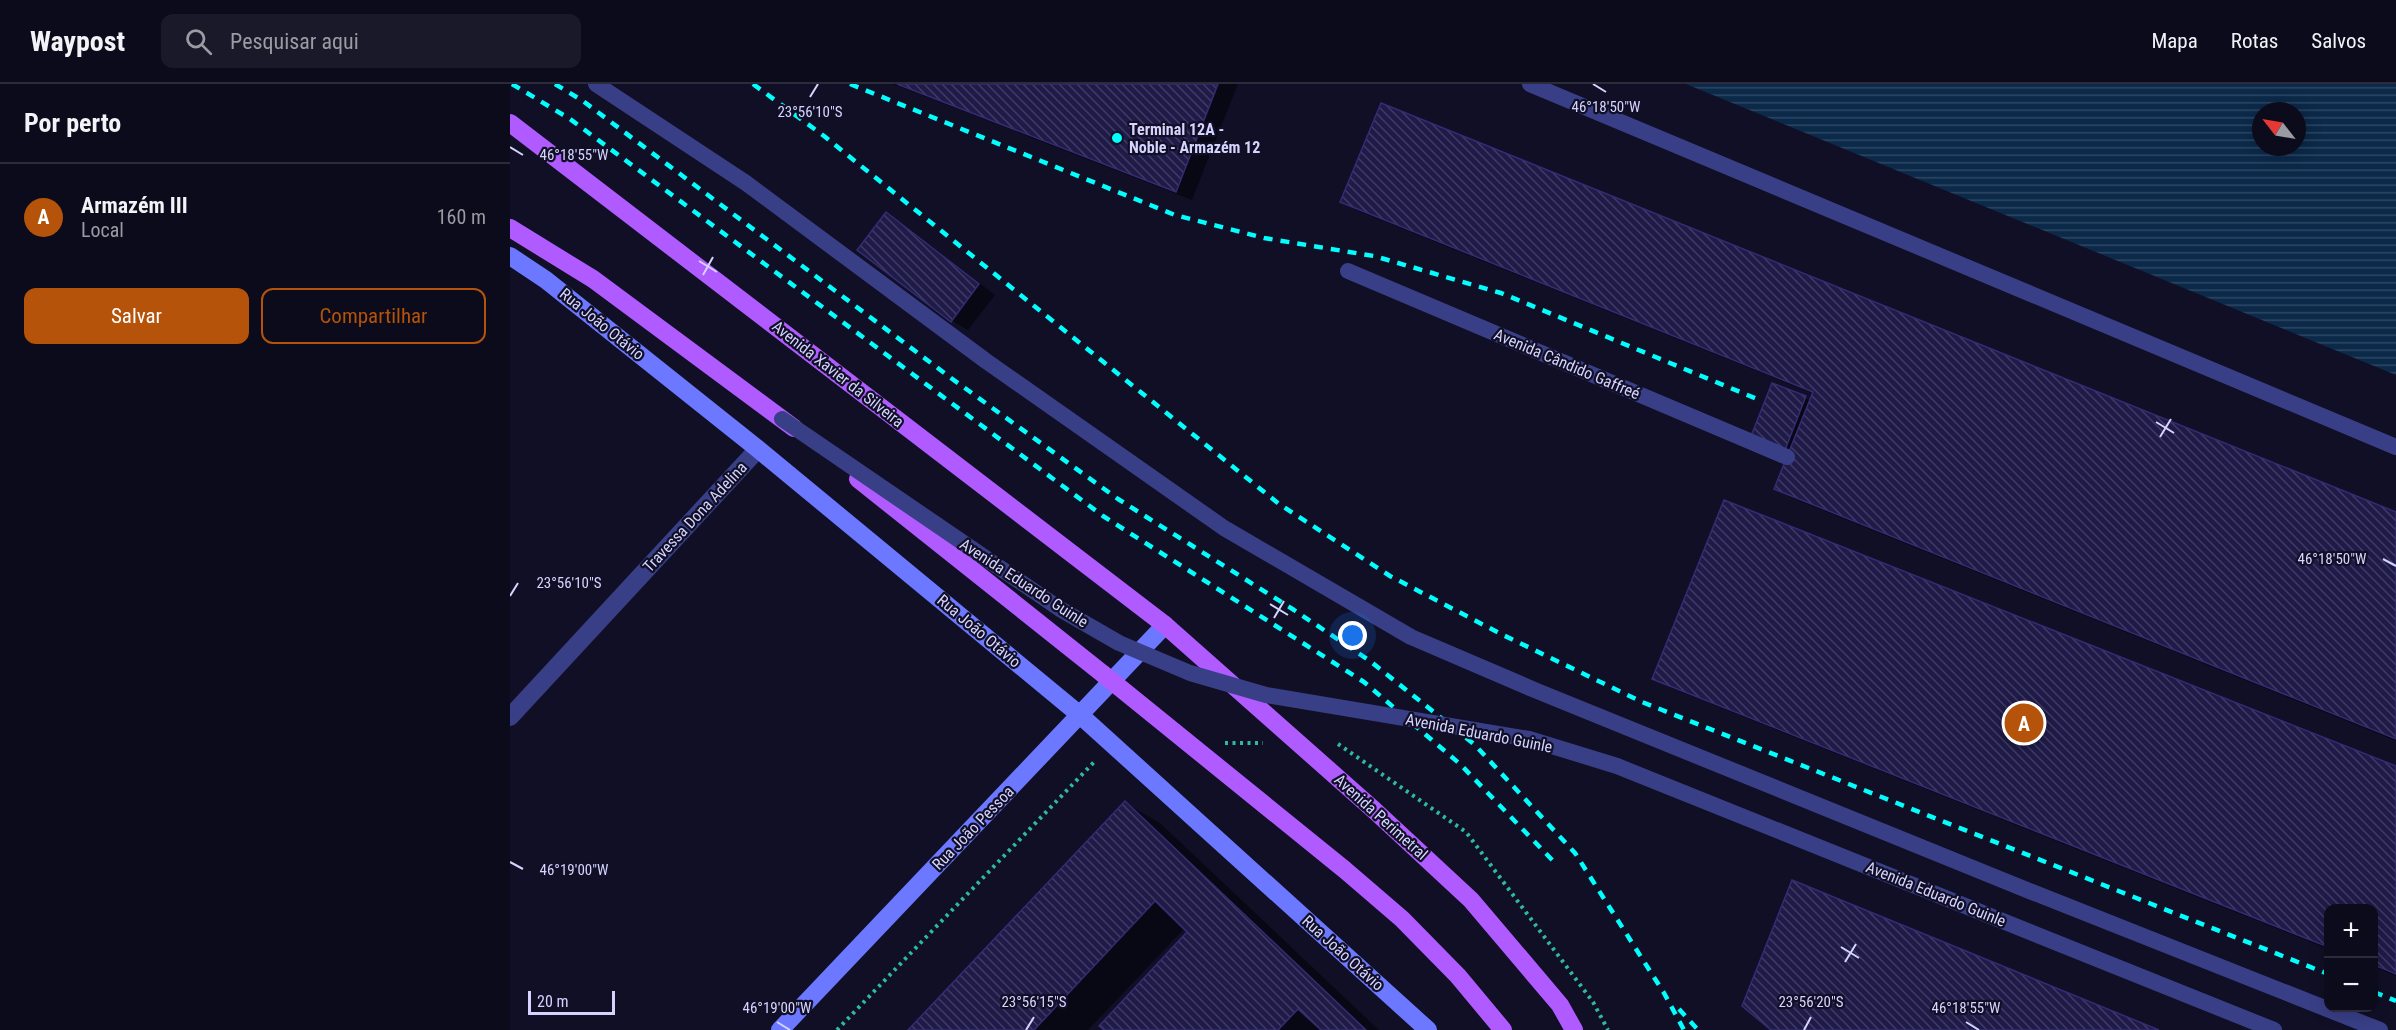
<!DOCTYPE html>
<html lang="pt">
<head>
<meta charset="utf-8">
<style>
  :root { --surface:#0c0b1c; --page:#1a1929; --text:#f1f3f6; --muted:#9a9ba3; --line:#2c2b3b; --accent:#b45309 }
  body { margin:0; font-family:"Roboto Condensed",sans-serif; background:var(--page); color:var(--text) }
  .controls { position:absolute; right:18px; bottom:18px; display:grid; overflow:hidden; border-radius:12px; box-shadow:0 3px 15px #0003 }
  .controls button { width:54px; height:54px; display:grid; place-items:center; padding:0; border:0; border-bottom:2px solid var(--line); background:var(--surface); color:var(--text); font:30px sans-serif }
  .compass { position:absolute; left:1742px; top:18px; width:54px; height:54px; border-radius:50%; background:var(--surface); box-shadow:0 3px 15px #0003; rotate:301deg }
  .scale { position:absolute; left:18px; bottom:15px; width:87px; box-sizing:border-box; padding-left:6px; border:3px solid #d5d4ff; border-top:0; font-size:16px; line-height:21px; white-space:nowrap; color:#d5d4ff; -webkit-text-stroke:4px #100f26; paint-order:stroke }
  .you { position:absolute; left:843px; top:552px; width:21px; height:21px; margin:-15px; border:4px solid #fff; border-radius:50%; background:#1a73e8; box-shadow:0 0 0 9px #1a73e833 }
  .badge { display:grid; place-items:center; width:39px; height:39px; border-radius:50%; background:var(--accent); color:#fff; font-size:20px; font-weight:700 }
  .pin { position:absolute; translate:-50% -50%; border:3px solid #fff; box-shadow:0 2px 6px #0006 }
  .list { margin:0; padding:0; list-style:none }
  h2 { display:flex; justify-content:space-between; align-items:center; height:78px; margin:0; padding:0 24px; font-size:26px }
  h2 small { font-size:20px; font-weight:400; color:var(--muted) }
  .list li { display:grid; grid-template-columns:39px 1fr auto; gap:18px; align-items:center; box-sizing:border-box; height:108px; padding:0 24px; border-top:2px solid var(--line) }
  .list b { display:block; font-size:22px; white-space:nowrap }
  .list p { margin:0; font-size:20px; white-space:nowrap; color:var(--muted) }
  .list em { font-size:20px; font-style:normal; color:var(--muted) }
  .actions { display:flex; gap:12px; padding:18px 24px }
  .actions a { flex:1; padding:14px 0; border:2px solid var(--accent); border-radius:12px; text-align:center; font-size:21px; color:var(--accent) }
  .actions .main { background:var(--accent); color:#fff }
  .icon { flex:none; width:33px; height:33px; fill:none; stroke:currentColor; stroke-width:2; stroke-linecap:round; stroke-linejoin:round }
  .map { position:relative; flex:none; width:1886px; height:946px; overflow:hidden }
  header { display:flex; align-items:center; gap:36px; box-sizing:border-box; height:84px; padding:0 30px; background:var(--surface); border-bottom:2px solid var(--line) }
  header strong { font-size:28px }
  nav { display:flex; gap:33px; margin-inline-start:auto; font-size:21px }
  .search { width:420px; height:54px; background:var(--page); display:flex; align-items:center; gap:15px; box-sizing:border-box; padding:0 21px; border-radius:12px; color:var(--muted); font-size:22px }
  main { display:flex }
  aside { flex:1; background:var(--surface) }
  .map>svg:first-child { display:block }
  .water { fill:url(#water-rules); fill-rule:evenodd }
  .shadow { fill:#0007 }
  .building { fill:url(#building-back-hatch); stroke:#332c74; stroke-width:1.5 }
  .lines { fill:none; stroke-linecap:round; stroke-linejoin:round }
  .path { stroke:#2ebaa2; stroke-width:4; stroke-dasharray:3 4.5; stroke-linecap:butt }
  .lane { stroke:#393f86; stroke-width:16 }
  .street { stroke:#393f86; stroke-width:18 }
  .secondary { stroke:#6b78ff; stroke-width:18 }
  .primary { stroke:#b05bff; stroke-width:18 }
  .rail { stroke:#00fffd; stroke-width:4.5; stroke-dasharray:9 8; stroke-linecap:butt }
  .lane-bridge { stroke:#393f86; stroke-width:16 }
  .primary-bridge { stroke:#b05bff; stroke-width:18 }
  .ticks { fill:none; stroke:#d5d4ff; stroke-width:2 }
  .poi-dot { fill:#00fffd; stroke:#100f26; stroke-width:2 }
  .labels { text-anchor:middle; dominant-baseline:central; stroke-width:4.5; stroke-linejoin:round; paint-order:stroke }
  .poi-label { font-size:16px; font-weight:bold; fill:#d5d4ff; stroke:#100f26; text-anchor:start }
  .street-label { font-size:16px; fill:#d5d4ff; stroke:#100f26 }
  .ticks-label { font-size:15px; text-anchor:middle; fill:#d5d4ff; stroke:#100f26; stroke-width:4.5; stroke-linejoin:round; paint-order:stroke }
</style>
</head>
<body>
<header>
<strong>Waypost</strong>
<div class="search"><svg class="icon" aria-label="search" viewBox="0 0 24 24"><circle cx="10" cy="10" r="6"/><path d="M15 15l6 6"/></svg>Pesquisar aqui</div>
<nav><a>Mapa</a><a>Rotas</a><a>Salvos</a></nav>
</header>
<main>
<aside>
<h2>Por perto<small></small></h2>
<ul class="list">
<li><span class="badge">A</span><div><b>Armazém III</b><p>Local</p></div><em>160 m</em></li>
</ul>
<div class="actions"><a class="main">Salvar</a><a>Compartilhar</a></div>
</aside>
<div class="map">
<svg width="1886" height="946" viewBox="0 0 1886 946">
  <defs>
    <pattern id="water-rules" width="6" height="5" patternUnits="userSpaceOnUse" patternTransform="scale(1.5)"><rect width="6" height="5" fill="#0b2949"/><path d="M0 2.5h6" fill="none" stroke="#2e4764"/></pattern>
    <pattern id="building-back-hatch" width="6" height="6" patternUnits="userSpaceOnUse" patternTransform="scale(1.5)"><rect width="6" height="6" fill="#1f1b48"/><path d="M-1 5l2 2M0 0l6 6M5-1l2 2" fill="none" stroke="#3f3b63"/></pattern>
  </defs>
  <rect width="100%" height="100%" fill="#100f26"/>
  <!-- water -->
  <path class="water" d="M1176,0H1886V291ZM1751,27H1787V63H1751Z"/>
  <!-- shadow -->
  <g class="shadow">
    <polygon points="383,0 728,0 682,116"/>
    <polygon points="832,117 1886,429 1886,657 1282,414 1266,404 1280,368 1243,352 1263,301 1301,317 1304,310 848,127"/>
    <polygon points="376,130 393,140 485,211 458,246 441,236"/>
    <polygon points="1144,595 1886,684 1886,892 1864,883 1864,824 1818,824 1818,865 1161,604"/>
    <polygon points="615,719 650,739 869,946 596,946 679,848 675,844 578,946 400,946"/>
  </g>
  <!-- building -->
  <g class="building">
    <polygon points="387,0 708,0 666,108"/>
    <polygon points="871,19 1886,428 1886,655 1264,405 1303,308 830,118"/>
    <polygon points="376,128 469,200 441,238 347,166"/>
    <polygon points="1262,299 1296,312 1275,366 1241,352"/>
    <polygon points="1214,416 1886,682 1886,890 1864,881 1864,824 1818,824 1818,863 1142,595"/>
    <polygon points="615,717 856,946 811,946 788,925 768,946 594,946 589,942 677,848 645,817 524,946 398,946"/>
    <polygon points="1282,796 1649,946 1261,946 1232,922"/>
  </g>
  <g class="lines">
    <!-- path -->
    <g class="path">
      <polyline points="715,659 753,659"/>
      <polyline points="828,660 956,748 1083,918 1098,946"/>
      <polyline points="327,946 586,676"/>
    </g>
    <!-- lane -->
    <g class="lane">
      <polyline points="86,0 236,99 476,277 714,444 901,553 1027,607 1522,808 1870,946"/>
      <polyline points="1020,0 1886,363"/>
      <polyline points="838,187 1277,373"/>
    </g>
    <!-- street -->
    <polyline class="street" points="0,633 248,365"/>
    <!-- secondary -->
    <g class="secondary">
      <polyline points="0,172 36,196 248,365 570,631 918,946"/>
      <polyline points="270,946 655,541"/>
    </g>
    <!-- primary -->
    <g class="primary">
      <polyline points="0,39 655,541 864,726 961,816 1050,921 1064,946"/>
      <polyline points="0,144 83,195 284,344"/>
      <polyline points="348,395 593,590"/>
    </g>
    <!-- rail -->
    <g class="rail">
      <polyline points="2,0 60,35 593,432 854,598 950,680 1047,781"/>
      <polyline points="45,0 73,17 441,294 608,415 784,526 860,577 965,661 1065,769 1154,909 1174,946"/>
      <polyline points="243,0 314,52 769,420 880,492 991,550 1132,618 1818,890"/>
      <polyline points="340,0 665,131 754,154 864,172 991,209 1247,315"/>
      <polyline points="1864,908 1886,917"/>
      <polyline points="1169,925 1188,946"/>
    </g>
    <!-- lane-bridge -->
    <polyline class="lane-bridge" points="272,335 550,525 609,559 680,589 756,611 1019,655 1107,682 1764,946"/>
    <!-- primary-bridge -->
    <polyline class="primary-bridge" points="593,590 835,786 892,835 948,892 993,946"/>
  </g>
  <!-- ticks -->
  <path class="ticks" d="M1083,0L1096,8M300,13L308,0M0,63L13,71M189,177L207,188M193,191L203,173M1646,338L1664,349M1650,353L1661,335M1873,475L1886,482M0,512L8,499M760,520L778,531M764,534L774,517M0,778L13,785M1331,863L1349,874M1335,878L1346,860M267,938L280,946M1456,938L1469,946M516,946L524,933M1294,946L1301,933"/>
  <!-- markers -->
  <circle class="poi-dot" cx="607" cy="54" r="6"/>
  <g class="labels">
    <!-- poi labels -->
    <g class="poi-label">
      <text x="619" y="45">Terminal 12A -<tspan x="619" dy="18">Noble - Armazém 12</tspan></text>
    </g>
    <!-- street labels -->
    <g class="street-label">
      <text transform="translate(92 240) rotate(39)">Rua João Otávio</text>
      <text transform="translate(1057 280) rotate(23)">Avenida Cândido Gaffreé</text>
      <text transform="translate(328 290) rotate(38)">Avenida Xavier da Silveira</text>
      <text transform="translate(185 433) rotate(-47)">Travessa Dona Adelina</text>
      <text transform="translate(514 499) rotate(33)">Avenida Eduardo Guinle</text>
      <text transform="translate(469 547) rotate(40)">Rua João Otávio</text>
      <text transform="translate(969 649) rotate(11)">Avenida Eduardo Guinle</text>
      <text transform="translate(871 733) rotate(42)">Avenida Perimetral</text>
      <text transform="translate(463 744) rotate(-46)">Rua João Pessoa</text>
      <text transform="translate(1426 810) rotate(22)">Avenida Eduardo Guinle</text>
      <text transform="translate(833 869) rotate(42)">Rua João Otávio</text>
    </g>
  </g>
  <g class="ticks-label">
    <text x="1096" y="28">46°18'50"W</text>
    <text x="300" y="33">23°56'10"S</text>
    <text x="64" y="76">46°18'55"W</text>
    <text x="1822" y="480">46°18'50"W</text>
    <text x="59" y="504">23°56'10"S</text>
    <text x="64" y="791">46°19'00"W</text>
    <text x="524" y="923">23°56'15"S</text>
    <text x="1301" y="923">23°56'20"S</text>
    <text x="267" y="929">46°19'00"W</text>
    <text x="1456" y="929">46°18'55"W</text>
  </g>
</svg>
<div class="controls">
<button>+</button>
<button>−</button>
</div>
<svg class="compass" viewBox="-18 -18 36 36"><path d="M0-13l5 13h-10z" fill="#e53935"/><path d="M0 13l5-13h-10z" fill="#9a9ba3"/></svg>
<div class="scale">20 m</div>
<div class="you"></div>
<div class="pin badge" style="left:1514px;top:639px">A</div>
</div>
</main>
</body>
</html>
